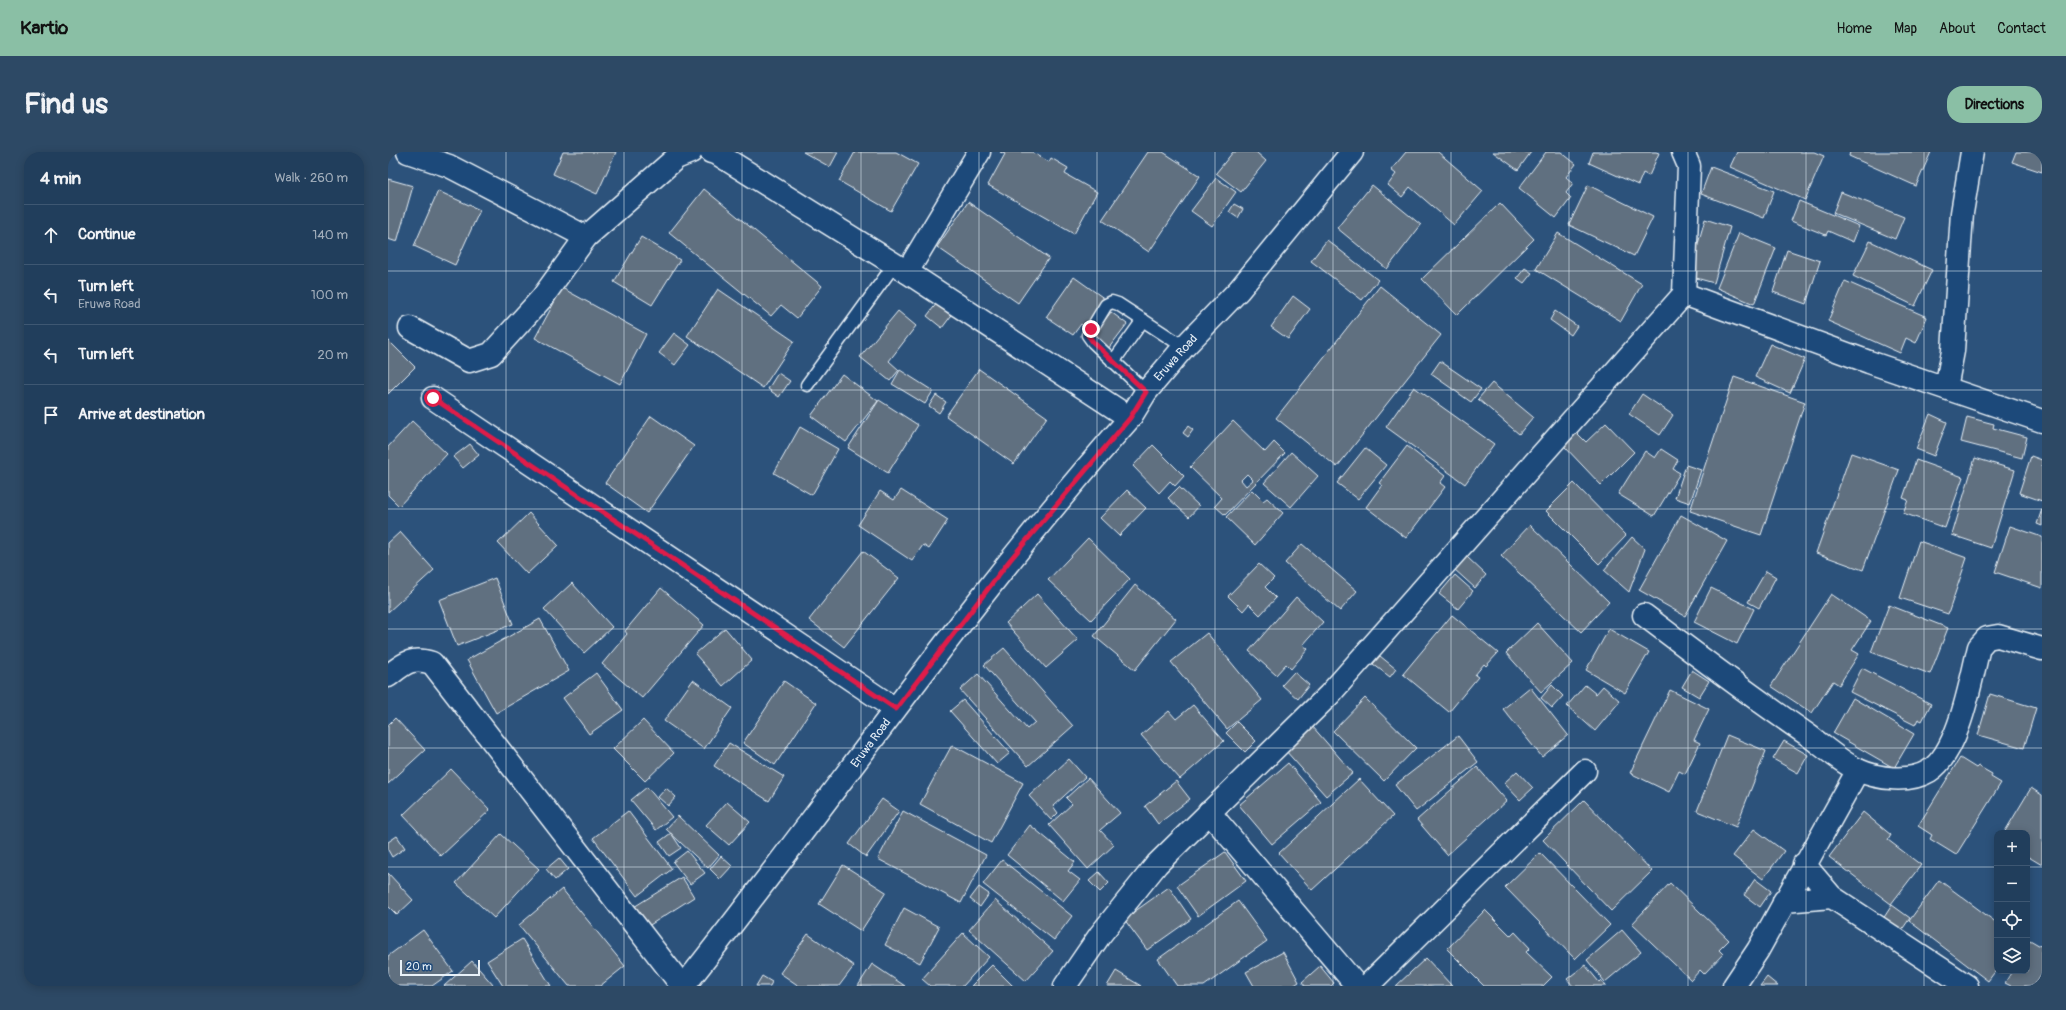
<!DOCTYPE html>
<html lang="en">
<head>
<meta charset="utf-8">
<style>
  :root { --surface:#213e5c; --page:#2d4965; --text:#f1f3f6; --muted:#a2aebb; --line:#3e5772; --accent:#8abfa5 }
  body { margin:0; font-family:Pangolin,sans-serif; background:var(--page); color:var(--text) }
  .controls { position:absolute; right:12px; bottom:12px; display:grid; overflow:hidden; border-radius:8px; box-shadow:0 2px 10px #0003 }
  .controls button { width:36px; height:36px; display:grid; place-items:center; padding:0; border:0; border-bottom:1px solid var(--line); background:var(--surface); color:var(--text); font:20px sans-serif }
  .scale { position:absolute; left:12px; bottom:10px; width:80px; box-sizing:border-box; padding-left:4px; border:2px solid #e8f1f8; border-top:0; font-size:11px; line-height:14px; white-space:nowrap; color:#e8f1f8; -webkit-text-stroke:3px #1f4a7a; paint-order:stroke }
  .stop { position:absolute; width:12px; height:12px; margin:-9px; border:3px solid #e11d48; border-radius:50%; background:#fff }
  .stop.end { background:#e11d48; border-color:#fff; box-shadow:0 1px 4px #0008 }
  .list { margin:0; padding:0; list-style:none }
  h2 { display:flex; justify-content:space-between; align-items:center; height:52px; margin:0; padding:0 16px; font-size:17px }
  h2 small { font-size:13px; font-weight:400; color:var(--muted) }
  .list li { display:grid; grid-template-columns:26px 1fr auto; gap:12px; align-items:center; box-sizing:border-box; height:60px; padding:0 16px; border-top:1px solid var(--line) }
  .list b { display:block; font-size:15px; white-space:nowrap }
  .list p { margin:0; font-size:13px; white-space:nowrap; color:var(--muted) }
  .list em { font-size:13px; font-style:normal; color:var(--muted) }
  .icon { flex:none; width:22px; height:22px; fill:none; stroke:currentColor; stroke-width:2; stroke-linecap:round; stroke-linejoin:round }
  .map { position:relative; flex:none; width:1654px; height:834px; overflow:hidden; border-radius:16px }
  header { display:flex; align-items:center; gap:24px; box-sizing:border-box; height:56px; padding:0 20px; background:var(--accent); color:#111 }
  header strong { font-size:19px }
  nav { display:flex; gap:22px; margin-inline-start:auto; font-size:14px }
  .intro { display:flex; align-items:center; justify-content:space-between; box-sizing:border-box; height:96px; padding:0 24px }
  h1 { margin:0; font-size:28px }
  .button { padding:10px 18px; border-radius:16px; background:var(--accent); color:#111; font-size:14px; font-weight:700 }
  main { display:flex; gap:24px; padding:0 24px }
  aside { flex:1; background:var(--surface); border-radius:16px; box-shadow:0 2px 10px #0003 }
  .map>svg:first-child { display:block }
  .building { fill:#607080; stroke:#e8f1f8; fill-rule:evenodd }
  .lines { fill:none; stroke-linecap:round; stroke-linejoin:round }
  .service-casing { stroke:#e8f1f8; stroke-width:15 }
  .minor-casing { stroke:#e8f1f8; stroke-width:25 }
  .secondary-casing { stroke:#e8f1f8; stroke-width:25 }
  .service { stroke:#1f4a7a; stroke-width:12 }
  .minor { stroke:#1f4a7a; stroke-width:22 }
  .secondary { stroke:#1f4a7a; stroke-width:22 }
  .route { stroke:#e11d48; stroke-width:5 }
  .grid { fill:none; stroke:#e8f1f8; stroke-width:1; stroke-opacity:0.55 }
  .labels { text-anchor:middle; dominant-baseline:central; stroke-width:3; stroke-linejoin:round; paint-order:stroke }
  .street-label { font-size:12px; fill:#e8f1f8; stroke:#1f4a7a }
</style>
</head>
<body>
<header>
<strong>Kartio</strong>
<nav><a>Home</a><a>Map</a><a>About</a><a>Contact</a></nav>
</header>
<div class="intro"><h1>Find us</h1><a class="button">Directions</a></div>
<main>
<aside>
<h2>4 min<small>Walk · 260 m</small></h2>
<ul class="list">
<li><svg class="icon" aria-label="ahead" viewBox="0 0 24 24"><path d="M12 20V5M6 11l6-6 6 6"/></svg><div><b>Continue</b></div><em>140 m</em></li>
<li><svg class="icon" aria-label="left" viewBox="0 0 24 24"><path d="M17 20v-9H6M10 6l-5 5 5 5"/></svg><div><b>Turn left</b><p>Eruwa Road</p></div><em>100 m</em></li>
<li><svg class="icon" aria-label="left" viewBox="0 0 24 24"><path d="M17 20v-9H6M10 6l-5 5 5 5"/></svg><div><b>Turn left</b></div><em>20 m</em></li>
<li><svg class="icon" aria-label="arrive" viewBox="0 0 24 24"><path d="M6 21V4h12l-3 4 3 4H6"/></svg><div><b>Arrive at destination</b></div></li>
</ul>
</aside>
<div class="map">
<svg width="1654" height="834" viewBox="0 0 1654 834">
  <rect width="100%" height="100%" fill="#2c527b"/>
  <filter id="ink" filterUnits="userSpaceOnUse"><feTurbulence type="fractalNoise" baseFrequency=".025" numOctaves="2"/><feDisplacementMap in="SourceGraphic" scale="8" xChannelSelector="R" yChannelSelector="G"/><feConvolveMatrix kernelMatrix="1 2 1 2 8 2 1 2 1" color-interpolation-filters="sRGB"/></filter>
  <g filter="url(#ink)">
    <!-- building -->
    <g class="building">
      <polygon points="175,0 228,0 209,42 165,22"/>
      <polygon points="415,0 450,0 442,15"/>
      <polygon points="467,0 508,0 530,12 503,59 451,29"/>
      <polygon points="612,0 644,0 661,10 663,6 680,16 677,22 709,40 686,82 600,33 617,2"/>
      <polygon points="760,0 775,0 812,24 761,100 714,68"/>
      <polygon points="845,0 868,0 878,9 853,40 828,21"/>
      <polygon points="1018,0 1050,0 1095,39 1066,73 1022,35 1014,45 1000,33 1008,22 1003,18"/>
      <polygon points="1105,0 1143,0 1130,18"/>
      <polygon points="1158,0 1173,0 1188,12 1178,25 1185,31 1178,41 1183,46 1168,66 1131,36"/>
      <polygon points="1205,0 1268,0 1271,1 1261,24 1255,21 1250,33 1201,11"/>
      <polygon points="1349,0 1426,0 1436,4 1417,48 1342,15"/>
      <polygon points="1462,0 1543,0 1528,34 1461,4"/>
      <polygon points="1628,0 1654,0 1654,20 1624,10"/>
      <polygon points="1323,15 1386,39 1376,66 1313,42"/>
      <polygon points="828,26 848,40 824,74 803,59"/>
      <polygon points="0,27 25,34 9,90 0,87"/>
      <polygon points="984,33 1033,73 999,117 949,76"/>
      <polygon points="1200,33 1265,65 1246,104 1181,73"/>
      <polygon points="316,37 434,134 409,166 393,153 383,164 281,81"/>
      <polygon points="50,39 92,58 67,113 26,94"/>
      <polygon points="1453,40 1516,65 1507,87 1445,61"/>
      <polygon points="1411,49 1471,74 1465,90 1440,79 1438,83 1403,69"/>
      <polygon points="580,50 661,106 630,151 549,95"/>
      <polygon points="1112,51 1146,87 1069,163 1034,127"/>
      <polygon points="846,52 855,57 850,66 841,60"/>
      <polygon points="1317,67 1342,75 1326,131 1301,124"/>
      <polygon points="1170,81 1254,132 1233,169 1148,117"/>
      <polygon points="1351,81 1388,96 1366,152 1329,136"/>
      <polygon points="253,85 292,108 264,153 226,130"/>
      <polygon points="939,88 990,128 974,148 923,109"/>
      <polygon points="1482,89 1544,118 1527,154 1465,124"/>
      <polygon points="1399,98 1432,109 1418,152 1385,140"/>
      <polygon points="1137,116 1144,121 1136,131 1129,126"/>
      <polygon points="686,125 717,147 697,175 693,172 685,183 658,165"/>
      <polygon points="1457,129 1539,165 1528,191 1518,186 1512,201 1440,169"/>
      <polygon points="992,134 1053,183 949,315 888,266"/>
      <polygon points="174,136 258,182 232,232 147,186"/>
      <polygon points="330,137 406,189 375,236 299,184"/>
      <polygon points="905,144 922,157 900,187 883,175"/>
      <polygon points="549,151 563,164 554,176 539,164"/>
      <polygon points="510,159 528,174 501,209 511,218 502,229 472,205"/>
      <polygon points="1167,159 1189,174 1183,183 1162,168"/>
      <polygon points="723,160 739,172 720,197 704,185"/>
      <polygon points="286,181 302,193 287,213 271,201"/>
      <polygon points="0,188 27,215 0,242"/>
      <polygon points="1382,192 1417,207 1402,241 1367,225"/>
      <polygon points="1052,209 1093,237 1083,250 1043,222"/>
      <polygon points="591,217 659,265 626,312 558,264"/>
      <polygon points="512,218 545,239 537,252 504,232"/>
      <polygon points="390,221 402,229 391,245 380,237"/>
      <polygon points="454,222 490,249 458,290 423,264"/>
      <polygon points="1346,225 1417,250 1373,383 1302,359"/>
      <polygon points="1104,231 1145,265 1131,282 1090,247"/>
      <polygon points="1026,235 1106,292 1077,332 998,275"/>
      <polygon points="1254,242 1285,263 1272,283 1241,262"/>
      <polygon points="548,243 558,250 551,261 541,254"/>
      <polygon points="491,248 530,273 500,321 460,296"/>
      <polygon points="1542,262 1559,270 1546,304 1528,297"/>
      <polygon points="263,264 306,294 259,361 217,331"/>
      <polygon points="1579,265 1606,272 1605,276 1639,285 1634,306 1573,290"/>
      <polygon points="24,269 59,302 11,354 0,343 0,295"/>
      <path d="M845,269L877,300L886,290L897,301L837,363L827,354L834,346L802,315ZM859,322L865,328L858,334L853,328Z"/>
      <polygon points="1218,271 1246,300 1213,333 1176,294 1189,281 1198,290"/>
      <polygon points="800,274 805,278 800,285 795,281"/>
      <polygon points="412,275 450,297 424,343 386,321"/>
      <polygon points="82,292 91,303 75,316 65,305"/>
      <polygon points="765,293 796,324 787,334 782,329 771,341 745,314"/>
      <polygon points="1019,294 1057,324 1052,331 1057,335 1018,386 978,355 994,333 991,331"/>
      <polygon points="977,296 998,313 970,347 949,331"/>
      <polygon points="1273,297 1290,308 1285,317 1292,321 1266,364 1230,342 1257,299 1267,306"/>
      <polygon points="903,300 930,324 903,355 876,331"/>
      <polygon points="1463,301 1511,318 1475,418 1428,401"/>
      <polygon points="1643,304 1654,308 1654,349 1631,341"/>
      <polygon points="1587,306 1627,318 1603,396 1564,383"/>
      <polygon points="1528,308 1575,325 1557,376 1515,361 1520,348 1515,346"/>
      <polygon points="1298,313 1313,318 1302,351 1287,346"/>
      <polygon points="1186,331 1238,384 1211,412 1158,359"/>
      <polygon points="791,335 811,354 801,365 780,346"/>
      <polygon points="513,338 560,368 541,397 535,393 524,409 470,373 492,339 506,348"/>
      <polygon points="739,338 758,356 731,384 712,366"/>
      <polygon points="864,338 875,349 879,346 895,361 867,393 838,365"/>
      <polygon points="1654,357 1654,374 1649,372"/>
      <polygon points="141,361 170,393 139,422 110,391"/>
      <polygon points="1293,363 1339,389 1297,464 1251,438"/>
      <polygon points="1142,373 1221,450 1193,480 1113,404"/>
      <polygon points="1622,374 1654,385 1654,436 1607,420"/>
      <polygon points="12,380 46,418 0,460 0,391"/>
      <polygon points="1244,385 1257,397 1241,440 1216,418"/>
      <polygon points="700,386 742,427 703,468 660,428"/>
      <polygon points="1531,389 1579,406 1560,462 1512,446"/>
      <polygon points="914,392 969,439 952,459 897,411"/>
      <polygon points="475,399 511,426 456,495 421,468"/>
      <polygon points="1078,404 1098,423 1087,436 1066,417"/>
      <polygon points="871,412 886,426 877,435 888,446 872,463 861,452 855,459 840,444"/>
      <polygon points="1378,419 1388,425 1371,456 1360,450"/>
      <polygon points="1067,423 1085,439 1070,457 1051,442"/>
      <polygon points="107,426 125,472 69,494 51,448"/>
      <polygon points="184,431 224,475 196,501 156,457"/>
      <polygon points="747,433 788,467 747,518 706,484"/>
      <polygon points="273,436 316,473 254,546 214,512 239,482 237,479"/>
      <polygon points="1323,436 1366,457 1349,492 1306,470"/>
      <polygon points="649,442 690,488 658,516 618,471"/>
      <polygon points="1443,442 1483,469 1464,498 1471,502 1451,533 1445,529 1424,561 1383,534"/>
      <polygon points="908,445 935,470 915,493 920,497 903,517 898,512 888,523 861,499"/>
      <polygon points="1501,453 1560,476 1542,522 1483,500"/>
      <polygon points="1064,463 1110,501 1098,514 1096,512 1087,523 1090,525 1061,560 1015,522"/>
      <polygon points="152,467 181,519 108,561 79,508"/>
      <polygon points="1149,471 1185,511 1153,540 1118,501"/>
      <polygon points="337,476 364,508 335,534 307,502"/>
      <polygon points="1221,477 1261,500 1237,541 1198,518"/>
      <polygon points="819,481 874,548 839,577 783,510"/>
      <polygon points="616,496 685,574 640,614 572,538 590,522 639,577 647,570 596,513"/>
      <polygon points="992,504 1008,517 1002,525 985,512"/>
      <polygon points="1474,516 1543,552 1534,569 1530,567 1527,573 1462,540"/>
      <polygon points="1304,518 1321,529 1311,545 1294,535"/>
      <polygon points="906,520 921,533 910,547 894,533"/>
      <polygon points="208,521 235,558 201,582 175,546"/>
      <polygon points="305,528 344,556 316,597 276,569"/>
      <polygon points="396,529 428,551 387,613 355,591"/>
      <polygon points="1164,533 1175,544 1164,556 1153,546"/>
      <polygon points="1197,533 1208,542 1215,534 1232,549 1207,579 1179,554"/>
      <polygon points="1142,535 1180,583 1154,605 1115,557"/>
      <polygon points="1282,538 1321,557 1306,588 1312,591 1297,622 1291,619 1281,640 1242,621"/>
      <polygon points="1602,542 1648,556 1636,596 1590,583"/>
      <polygon points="977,546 1028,596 996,629 945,579"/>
      <polygon points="1465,546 1526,582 1506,616 1445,581"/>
      <polygon points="575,548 622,601 609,612 562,559"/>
      <polygon points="805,553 836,589 792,627 753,583 781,559 788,567"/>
      <polygon points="7,566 37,598 0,632 0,573"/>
      <polygon points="255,568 286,601 257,629 225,597"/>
      <polygon points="849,570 868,589 857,600 838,581"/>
      <polygon points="924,574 965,621 938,644 897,598"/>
      <polygon points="1339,583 1378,599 1348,675 1309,659"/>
      <polygon points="1070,584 1090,610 1028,659 1007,633"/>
      <polygon points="1396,589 1420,603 1410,621 1385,607"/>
      <polygon points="341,591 396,625 381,649 326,614"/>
      <polygon points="564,593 635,631 603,691 532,652"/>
      <polygon points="1572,606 1588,616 1590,614 1604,622 1603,625 1613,631 1568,703 1542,687 1544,683 1530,674"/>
      <polygon points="681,607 697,625 665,654 670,661 663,668 641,644"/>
      <polygon points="900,611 933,650 884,692 851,653"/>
      <polygon points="1089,615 1119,649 1059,703 1029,668"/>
      <polygon points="63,617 102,658 53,704 15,663"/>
      <polygon points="1129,619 1145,636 1132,648 1116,631"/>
      <polygon points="700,626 732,661 712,678 726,693 700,717 661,673 684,652 678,646"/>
      <polygon points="971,627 1005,664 924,738 891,701"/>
      <polygon points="788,629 802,647 770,672 757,654"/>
      <polygon points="259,635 284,665 268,678 243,648"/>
      <polygon points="278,636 288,645 280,654 270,645"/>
      <polygon points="1643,636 1654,643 1654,713 1639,704 1639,681 1616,681"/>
      <polygon points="494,647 511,659 478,705 461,692"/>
      <polygon points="1196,648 1264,719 1223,759 1155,688"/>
      <polygon points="339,650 362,670 341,693 318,673"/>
      <polygon points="240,659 284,717 249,744 205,686"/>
      <polygon points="515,659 598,703 573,751 490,707"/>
      <polygon points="1475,660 1503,683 1500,688 1533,713 1503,752 1441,705"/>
      <polygon points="290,664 331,703 320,716 278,677"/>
      <polygon points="642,673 687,710 680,719 692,728 675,749 619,703"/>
      <polygon points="1366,677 1396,699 1375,727 1345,704"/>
      <polygon points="283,681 293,696 281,704 271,690"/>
      <polygon points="113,682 151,717 106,766 68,731"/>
      <polygon points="9,684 17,696 4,705 0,698 0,690"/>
      <polygon points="299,699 317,721 302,732 285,710"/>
      <polygon points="837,700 858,729 810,764 789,734"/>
      <polygon points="1152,701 1222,773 1187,807 1117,735"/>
      <polygon points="333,704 344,714 332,727 322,717"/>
      <polygon points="171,706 180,717 167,728 158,717"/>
      <polygon points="614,708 684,764 666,788 595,732"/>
      <polygon points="455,713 498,740 473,779 431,752"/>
      <polygon points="711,720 721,731 712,740 701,729"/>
      <polygon points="0,721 25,748 9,763 0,754"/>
      <polygon points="294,725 306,745 254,778 241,758"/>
      <polygon points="1367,727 1383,739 1372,755 1356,743"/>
      <polygon points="1551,728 1609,771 1609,817 1600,829 1521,769"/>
      <polygon points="1282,731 1341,788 1331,798 1335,802 1316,822 1312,818 1303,828 1244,772"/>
      <polygon points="591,735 601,742 592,755 582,747"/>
      <polygon points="781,735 803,767 759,798 736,767"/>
      <polygon points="174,737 237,814 212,834 181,834 131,773"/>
      <polygon points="607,748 665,799 638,829 581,778"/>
      <polygon points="850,749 879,789 816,834 789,834 770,807"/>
      <polygon points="1504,753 1522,766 1511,782 1493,770"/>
      <polygon points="516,756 551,775 532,811 497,793"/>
      <polygon points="1097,758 1123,784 1127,780 1142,796 1138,800 1164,825 1155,834 1096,834 1059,797"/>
      <polygon points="35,778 65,819 44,834 0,834 0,804"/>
      <polygon points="1234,778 1253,800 1217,830 1199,808"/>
      <polygon points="575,781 601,805 575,834 542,834 534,827"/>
      <polygon points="420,782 466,814 451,834 411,834 392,821"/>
      <polygon points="134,787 163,834 115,834 99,809"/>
      <polygon points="1642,788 1654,795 1654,821 1646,834 1623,834 1617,831 1624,819 1639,819 1639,793"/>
      <polygon points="895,800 911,830 905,834 866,834 858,820"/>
      <polygon points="1038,806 1064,834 1008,834"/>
      <polygon points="84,809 106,834 56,834"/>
      <polygon points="484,812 517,834 470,834"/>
      <polygon points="604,813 625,834 583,834"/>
      <polygon points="1197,813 1211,830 1213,828 1218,834 1185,834 1179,827"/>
      <polygon points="932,814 946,831 943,834 917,834 914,830"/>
      <polygon points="728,819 753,834 719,834"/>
      <polygon points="374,824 384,830 382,834 368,834"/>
      <polygon points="1379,825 1390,834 1372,834"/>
    </g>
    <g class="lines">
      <defs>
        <g id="service">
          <polyline points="725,210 755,168"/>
          <polyline points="419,233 506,113"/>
          <polyline points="758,240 705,190 700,183 718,153 724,150 730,152 796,195"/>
        </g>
        <g id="minor">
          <polyline points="20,0 61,14 198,85"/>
          <polyline points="323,0 328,1 519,120 742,266"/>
          <polyline points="519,120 591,0"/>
          <polyline points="1296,142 1481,210 1654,269"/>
          <polyline points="22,176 81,209 103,202 154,146 198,85 288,6 303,0"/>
          <polyline points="1558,236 1565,199 1574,61 1584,0"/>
          <polyline points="45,246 507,557"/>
          <path d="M1256,463C1310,504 1364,545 1420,583C1435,594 1454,611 1470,618C1490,627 1521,631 1541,619C1571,601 1583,527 1591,495L1599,486L1610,484L1654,497"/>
          <path d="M0,524C16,512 23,504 44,511L294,834"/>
          <polyline points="821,660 969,834"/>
          <polyline points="1416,712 1444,745 1579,834"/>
          <polyline points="1396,749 1444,745"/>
          <polyline points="677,834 712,783 769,712 941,543 1296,142 1301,14 1295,0"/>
          <polyline points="979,834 1197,619"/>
          <polyline points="1346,834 1370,798 1470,618"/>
        </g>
        <path id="secondary" d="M296,834C446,645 582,446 742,266L758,240L796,195L851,138L964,0"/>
      </defs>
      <!-- service casing -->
      <use href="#service" class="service-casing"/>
      <!-- minor casing -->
      <use href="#minor" class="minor-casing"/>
      <!-- secondary casing -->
      <use href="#secondary" class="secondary-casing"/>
      <!-- service -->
      <use href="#service" class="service"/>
      <!-- minor -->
      <use href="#minor" class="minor"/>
      <!-- secondary -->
      <use href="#secondary" class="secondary"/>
    </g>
  </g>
  <g class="lines" filter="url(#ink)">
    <!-- route -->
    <polyline class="route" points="45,246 508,557 622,408 742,266 758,240 705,190 700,183 703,177"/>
  </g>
  <!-- grid -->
  <path class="grid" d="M118,0V834M236,0V834M354,0V834M473,0V834M591,0V834M709,0V834M827,0V834M945,0V834M1063,0V834M1181,0V834M1300,0V834M1418,0V834M1536,0V834M0,119H1654M0,238H1654M0,357H1654M0,477H1654M0,596H1654M0,715H1609M1639,715H1654"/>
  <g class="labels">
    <!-- street labels -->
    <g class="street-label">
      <text transform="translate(788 206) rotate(-48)">Eruwa Road</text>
      <text transform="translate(483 591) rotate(-53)">Eruwa Road</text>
    </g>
  </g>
</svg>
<div class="controls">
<button>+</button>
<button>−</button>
<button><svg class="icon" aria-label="locate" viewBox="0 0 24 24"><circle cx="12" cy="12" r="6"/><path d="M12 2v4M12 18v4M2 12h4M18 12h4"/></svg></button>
<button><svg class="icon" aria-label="layers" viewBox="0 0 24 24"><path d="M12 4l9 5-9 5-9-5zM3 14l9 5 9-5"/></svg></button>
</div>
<div class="scale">20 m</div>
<div class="stop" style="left:45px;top:246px"></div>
<div class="stop end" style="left:703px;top:177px"></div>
</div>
</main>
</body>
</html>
